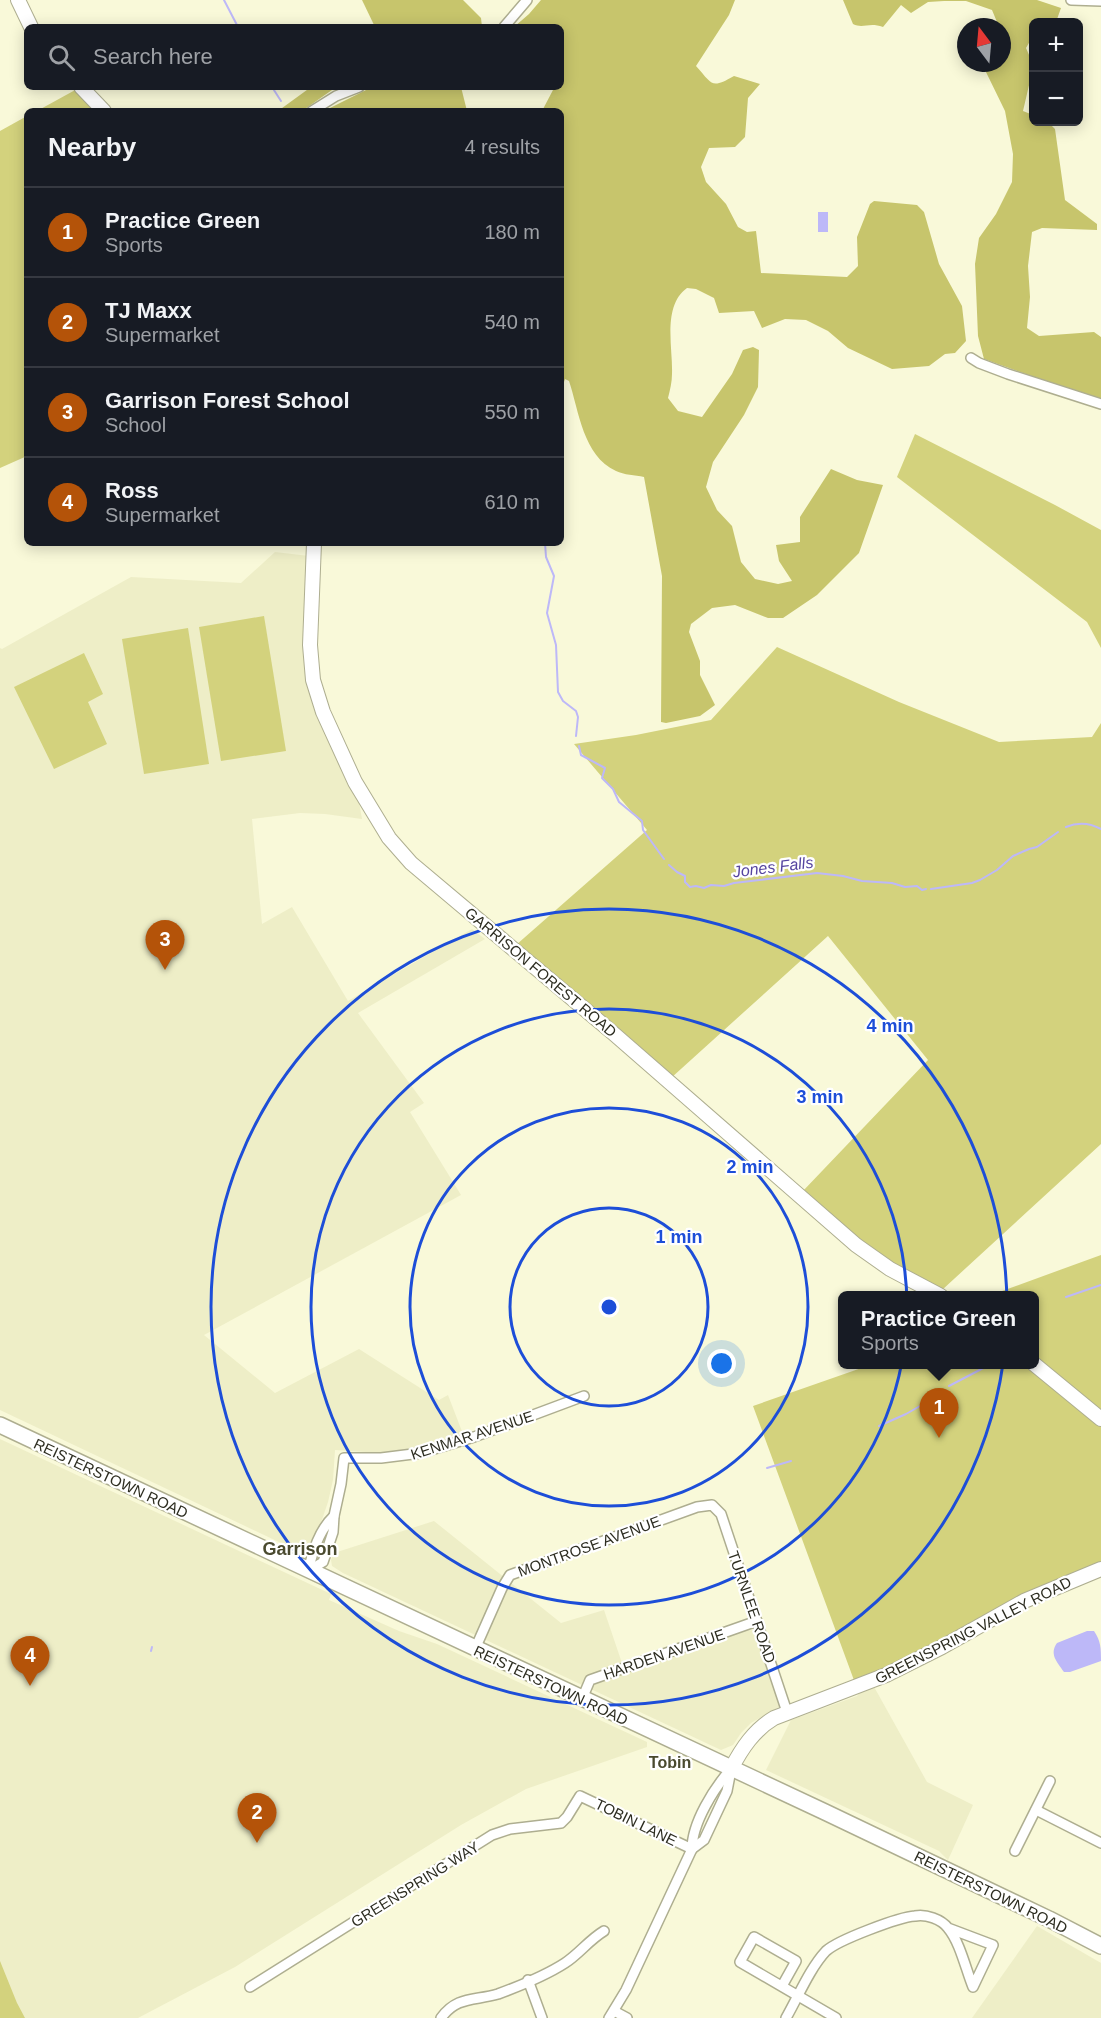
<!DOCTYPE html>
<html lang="en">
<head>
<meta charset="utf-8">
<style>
  :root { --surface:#171b24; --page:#20242c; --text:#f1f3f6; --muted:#9ea1a6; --line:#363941; --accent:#b45309 }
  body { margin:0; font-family:Helvetica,sans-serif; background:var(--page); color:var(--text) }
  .controls { position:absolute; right:18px; top:18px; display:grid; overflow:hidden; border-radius:9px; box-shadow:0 3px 15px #0003 }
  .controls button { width:54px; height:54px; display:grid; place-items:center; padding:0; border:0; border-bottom:2px solid var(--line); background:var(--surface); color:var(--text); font:30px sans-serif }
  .compass { position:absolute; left:957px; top:18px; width:54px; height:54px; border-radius:50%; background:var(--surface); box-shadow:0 3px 15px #0003; rotate:344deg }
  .you { position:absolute; left:722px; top:1364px; width:21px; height:21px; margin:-15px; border:4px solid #fff; border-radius:50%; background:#1a73e8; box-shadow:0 0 0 9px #1a73e833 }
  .badge { display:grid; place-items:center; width:39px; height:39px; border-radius:50%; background:var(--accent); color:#fff; font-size:20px; font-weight:700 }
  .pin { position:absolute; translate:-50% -50px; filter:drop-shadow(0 2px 3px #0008) }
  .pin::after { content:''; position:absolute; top:32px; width:21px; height:18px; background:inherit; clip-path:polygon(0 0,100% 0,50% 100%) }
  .popup { position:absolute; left:838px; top:1291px; width:201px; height:78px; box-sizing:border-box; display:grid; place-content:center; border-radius:9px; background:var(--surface); filter:drop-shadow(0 2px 4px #0005); font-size:20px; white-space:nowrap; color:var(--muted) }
  .popup b { font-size:22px; color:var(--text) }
  .popup::after { content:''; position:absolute; left:50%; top:100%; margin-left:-12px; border:12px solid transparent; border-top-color:var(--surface) }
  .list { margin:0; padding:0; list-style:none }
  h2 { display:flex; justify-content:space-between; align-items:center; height:78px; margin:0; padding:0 24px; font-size:26px }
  h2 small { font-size:20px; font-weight:400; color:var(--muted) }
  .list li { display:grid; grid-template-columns:39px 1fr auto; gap:18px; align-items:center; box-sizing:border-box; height:90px; padding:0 24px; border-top:2px solid var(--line) }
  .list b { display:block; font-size:22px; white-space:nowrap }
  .list p { margin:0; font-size:20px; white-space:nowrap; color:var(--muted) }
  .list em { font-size:20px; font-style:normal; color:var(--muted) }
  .icon { flex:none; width:33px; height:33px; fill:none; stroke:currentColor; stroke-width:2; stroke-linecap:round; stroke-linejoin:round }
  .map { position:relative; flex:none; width:1101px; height:2018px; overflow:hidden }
  .search { position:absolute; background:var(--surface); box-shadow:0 3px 15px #0003; left:24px; top:24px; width:540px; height:66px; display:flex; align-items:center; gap:15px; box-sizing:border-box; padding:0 21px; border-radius:9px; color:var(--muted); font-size:22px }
  .panel { position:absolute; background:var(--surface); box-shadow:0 3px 15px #0003; left:24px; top:108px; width:540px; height:438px; border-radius:9px }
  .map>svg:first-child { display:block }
  .built { fill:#eeeec7 }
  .green { fill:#d3d27d }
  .forest { fill:#c7c56c }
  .water { fill:#bdb8f8 }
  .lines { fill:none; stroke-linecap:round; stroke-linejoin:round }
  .stream { stroke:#bdb8f8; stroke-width:2 }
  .street-casing { stroke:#aeae90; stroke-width:12 }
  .secondary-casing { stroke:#aeae90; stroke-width:16 }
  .primary-casing { stroke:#aeae90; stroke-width:18 }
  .street { stroke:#fff; stroke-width:9 }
  .secondary { stroke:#fff; stroke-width:14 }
  .primary { stroke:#fff; stroke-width:15 }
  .ring { fill:none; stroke:#1d4ed8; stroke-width:3 }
  .labels { text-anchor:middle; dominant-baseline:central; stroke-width:4.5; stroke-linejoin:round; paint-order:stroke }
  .street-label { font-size:15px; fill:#2d2d21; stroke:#fff }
  .water-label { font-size:16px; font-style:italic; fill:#5645a0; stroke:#fff }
  .neighbourhood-label { font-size:16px; font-weight:bold; fill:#4a4a2f; stroke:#fff }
  .quarter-label { font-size:18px; font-weight:bold; fill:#4a4a2f; stroke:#fff }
  .centre { fill:#1d4ed8; stroke:#fff; stroke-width:3 }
  .ring-label { font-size:18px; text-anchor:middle; font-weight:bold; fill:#1d4ed8; stroke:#fff; stroke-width:4.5; stroke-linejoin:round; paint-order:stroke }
</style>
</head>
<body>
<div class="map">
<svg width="1101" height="2018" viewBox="0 0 1101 2018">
  <rect width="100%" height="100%" fill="#f9f9d9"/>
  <!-- built -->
  <g class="built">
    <polygon points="275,552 309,556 306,644 358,796 362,819 325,814 300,813 252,819 262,924 292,907 348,1001 472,929 485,939 358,1013 424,1103 410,1112 461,1195 204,1335 275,1393 359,1349 439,1400 448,1395 463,1434 401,1451 381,1453 335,1450 333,1480 328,1502 312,1549 306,1553 300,1552 0,1410 0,648 2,649 131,577 241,583"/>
    <polygon points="0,1439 331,1594 329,1600 399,1631 437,1644 647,1742 647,1747 526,1789 461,1825 235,1967 138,2018 0,2018"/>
    <polygon points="434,1521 561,1623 604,1610 625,1672 742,1631 753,1630 756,1633 781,1702 779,1707 751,1723 741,1733 733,1745 721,1750 343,1573 332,1566 331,1560 334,1553"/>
    <polygon points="873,1685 927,1782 973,1805 948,1860 939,1851 766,1770 791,1720 857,1696 862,1690"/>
    <polygon points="1037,1926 1101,1963 1101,2018 972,2018"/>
  </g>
  <!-- green -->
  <g class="green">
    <polygon points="77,89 98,111 37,111"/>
    <polygon points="27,116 27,456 0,468 0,131"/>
    <polygon points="915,434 1055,505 1101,530 1101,648 1087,622 897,477"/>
    <polygon points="264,616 286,751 221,761 199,627"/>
    <polygon points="188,628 209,764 144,774 122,639"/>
    <polygon points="777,647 899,702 999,742 1092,737 1101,723 1101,1144 942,1290 950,1295 916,1295 932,1287 877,1256 802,1192 928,1060 828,936 671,1078 516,945 647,830 574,744 636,735 711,720"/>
    <polygon points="84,653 103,694 88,702 107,744 54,769 14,687"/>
    <polygon points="1101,1255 1101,1564 855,1683 753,1406 870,1365 1035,1364 1035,1296 991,1295"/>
    <polygon points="0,1961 17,2003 25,2018 0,2018"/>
  </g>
  <!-- forest -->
  <g class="forest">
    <polygon points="362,0 463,0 481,18 482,27 375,27"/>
    <path d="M541,0H735L729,15L696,66C713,85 711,89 734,76L760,84L748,98L745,137L735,147L709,148L701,167L706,182L726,204L738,227L747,232L756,231L761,273L847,277L858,266L857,237L870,204L874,201L917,205L924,212L939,264L962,306L966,341L955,353L945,354L929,366L892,369L848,348L828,331L806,320L785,319L762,328L754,311L719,313L714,298L696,289L687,288C662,306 673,348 672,374C672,382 670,390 668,398L678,411L702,417L732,374L743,350L753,347L759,350L758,387L744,415L713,462L706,487L717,510L732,526L741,562L755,579L778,584L792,581L779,561L776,545L800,542V517L831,469L857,480L883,485L859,553L817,595L783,618H768L735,605L712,608L691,624L689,632L700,661V675L715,705L700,716L666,723L661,722L662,576L644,477C635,475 624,475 616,471C583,456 579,411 569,381L565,379L561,391V111H542L553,90L552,87H561V27H514L529,14Z"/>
    <path d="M843,0H1037L1061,8L1056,22H1034L1033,36L1026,48L1033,64V68L1023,111L1033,115L1034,122H1048L1055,129L1065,200L1097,224V230L1042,228L1032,232L1028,266L1030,297L1027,328L1039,336L1094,332L1101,337V401L984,359L978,336L975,264L979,238L996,214L1012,182L1013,154L1005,111L985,70L986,63H1002V27H996L997,22L992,10L966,1H944L928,2L911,13L901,5L883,27C869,22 863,29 853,24Z"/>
    <polygon points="311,87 341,87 332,90 302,111 278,111"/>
    <polygon points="379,87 461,87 467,111 324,111 366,90"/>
  </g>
  <!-- water -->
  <g class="water">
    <rect x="818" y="212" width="10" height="20"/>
    <path d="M1087,1631H1094C1101,1641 1101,1649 1101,1661L1070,1672H1064C1057,1662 1049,1654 1057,1643Z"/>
  </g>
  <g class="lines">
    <!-- stream -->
    <g class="stream">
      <polyline points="224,0 238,27"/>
      <polyline points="272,87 281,101"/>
      <polyline points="286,110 287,111"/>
      <polyline points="545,543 546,557 554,576 547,613 556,645 558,692 563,701 576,711 578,717 576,736"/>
      <polyline points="579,746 581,755 605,768 602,778 613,789 619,802 642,821 643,830 664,859"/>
      <path d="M1066,827C1078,822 1090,823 1101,829"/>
      <polyline points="669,865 677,872 685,876 685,882 690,887 696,886 704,888 711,885 724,886 734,883 817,873 843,876 862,881 892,883 905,887 917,886 922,890 926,889"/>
      <polyline points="931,889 972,883 980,880 997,870 1013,856 1029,849 1037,847 1058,832"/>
      <polyline points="1066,1297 1101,1285"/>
      <polyline points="949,1386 991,1364"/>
      <polyline points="879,1426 906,1414 943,1393"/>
      <polyline points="767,1468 791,1461"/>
      <polyline points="151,1651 152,1647"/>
    </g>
    <defs>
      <g id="street">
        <polyline points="1071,0 1101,1"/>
        <polyline points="504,27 527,0"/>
        <polyline points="312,111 336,96 359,87"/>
        <polyline points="971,358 979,363 1008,374 1101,404"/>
        <polyline points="308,1571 323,1562 333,1532 334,1516 341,1484 344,1458 381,1458 421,1453 474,1437 584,1396"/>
        <path d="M308,1571C313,1551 319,1530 334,1516"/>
        <polyline points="475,1649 502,1588 510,1575 697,1507 712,1505 721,1514 787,1712"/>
        <polyline points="582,1699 590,1680 757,1621"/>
        <polyline points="1036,1810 1101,1843"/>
        <polyline points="692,1849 704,1840 727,1791 731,1770"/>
        <polyline points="1015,1851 1050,1781"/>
        <polyline points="528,1980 542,2018"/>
        <polyline points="782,1986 796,1961 754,1937 740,1962 836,2018"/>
        <polyline points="250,1987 492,1835 510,1829 561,1823 567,1817 580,1796 692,1849"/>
        <polyline points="614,2011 627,2018"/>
        <path d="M441,2018C457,1996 474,2001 498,1994C517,1987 548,1974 565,1963C579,1954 589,1940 604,1931"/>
        <path d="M609,2018L626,1990L692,1849C692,1823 714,1788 731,1769"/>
        <path d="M786,2018C798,1997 810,1968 826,1951C838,1940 899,1917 915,1916C926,1914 941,1919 948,1928C960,1942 966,1970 973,1987L993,1945L948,1928"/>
      </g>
      <g id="secondary">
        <polyline points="18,0 31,27"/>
        <polyline points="81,87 104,111"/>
        <polyline points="314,543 310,645 313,680 323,712 355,782 389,838 411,863 613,1033 856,1245 890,1269 941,1296"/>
        <polyline points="1034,1364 1101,1419"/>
        <path d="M731,1769C742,1748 754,1730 774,1718L886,1675L942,1647L1024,1601L1101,1569"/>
      </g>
      <polyline id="primary" points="0,1425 825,1812 1049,1919 1101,1946"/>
    </defs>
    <!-- street casing -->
    <use href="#street" class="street-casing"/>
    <!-- secondary casing -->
    <use href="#secondary" class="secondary-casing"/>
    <!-- primary casing -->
    <use href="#primary" class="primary-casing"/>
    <!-- street -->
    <use href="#street" class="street"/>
    <!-- secondary -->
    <use href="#secondary" class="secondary"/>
    <!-- primary -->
    <use href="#primary" class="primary"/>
  </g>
  <!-- distance rings -->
  <g class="ring">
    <circle cx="609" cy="1307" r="99"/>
    <circle cx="609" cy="1307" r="199"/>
    <circle cx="609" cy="1307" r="298"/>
    <circle cx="609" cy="1307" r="398"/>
  </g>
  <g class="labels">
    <!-- street labels -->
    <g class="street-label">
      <text transform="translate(541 972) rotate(40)">GARRISON FOREST ROAD</text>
      <text transform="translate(472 1435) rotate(-18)">KENMAR AVENUE</text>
      <text transform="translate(111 1478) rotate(25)">REISTERSTOWN ROAD</text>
      <text transform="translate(589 1546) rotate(-20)">MONTROSE AVENUE</text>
      <text transform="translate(752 1607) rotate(71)">TURNLEE ROAD</text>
      <text transform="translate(973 1630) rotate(-27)">GREENSPRING VALLEY ROAD</text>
      <text transform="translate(664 1654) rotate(-19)">HARDEN AVENUE</text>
      <text transform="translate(551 1685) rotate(25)">REISTERSTOWN ROAD</text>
      <text transform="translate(636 1822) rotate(26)">TOBIN LANE</text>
      <text transform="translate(415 1884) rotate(-32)">GREENSPRING WAY</text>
      <text transform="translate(991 1892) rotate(26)">REISTERSTOWN ROAD</text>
    </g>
    <!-- water labels -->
    <g class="water-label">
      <text transform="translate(773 867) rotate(-7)">Jones Falls</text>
    </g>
    <!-- neighbourhood labels -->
    <g class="neighbourhood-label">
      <text x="670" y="1762">Tobin</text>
    </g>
    <!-- quarter labels -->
    <g class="quarter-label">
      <text x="300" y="1549">Garrison</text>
    </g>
  </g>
  <circle cx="609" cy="1307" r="9" class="centre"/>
  <g class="ring-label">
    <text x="890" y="1032">4 min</text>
    <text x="820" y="1103">3 min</text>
    <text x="750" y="1173">2 min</text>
    <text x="679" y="1243">1 min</text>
  </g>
</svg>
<div class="controls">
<button>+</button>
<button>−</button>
</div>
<svg class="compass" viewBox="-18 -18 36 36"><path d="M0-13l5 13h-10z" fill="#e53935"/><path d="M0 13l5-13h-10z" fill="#9ea1a6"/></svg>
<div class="you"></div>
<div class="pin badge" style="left:939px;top:1438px">1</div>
<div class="popup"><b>Practice Green</b>Sports</div>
<div class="pin badge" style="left:257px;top:1843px">2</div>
<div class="pin badge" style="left:165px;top:970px">3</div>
<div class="pin badge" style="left:30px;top:1686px">4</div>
<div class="search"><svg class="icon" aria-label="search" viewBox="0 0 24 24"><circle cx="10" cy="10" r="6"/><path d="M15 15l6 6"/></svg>Search here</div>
<section class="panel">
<h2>Nearby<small>4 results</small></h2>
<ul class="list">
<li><span class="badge">1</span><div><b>Practice Green</b><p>Sports</p></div><em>180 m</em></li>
<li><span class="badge">2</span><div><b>TJ Maxx</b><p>Supermarket</p></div><em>540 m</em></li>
<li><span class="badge">3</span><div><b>Garrison Forest School</b><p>School</p></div><em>550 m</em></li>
<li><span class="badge">4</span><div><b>Ross</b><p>Supermarket</p></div><em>610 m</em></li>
</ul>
</section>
</div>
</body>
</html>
